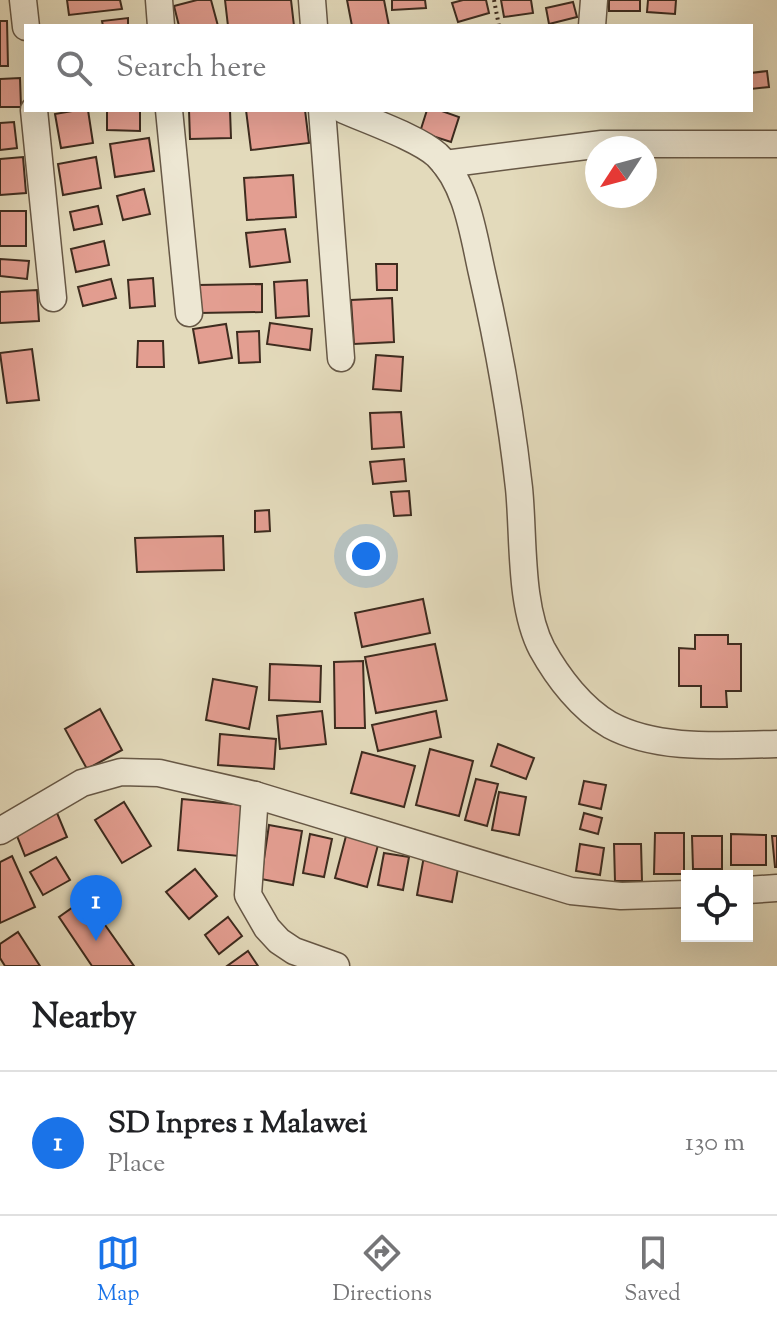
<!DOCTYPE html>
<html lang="en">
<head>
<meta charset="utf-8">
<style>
  :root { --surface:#fff; --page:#f2f2f2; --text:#202124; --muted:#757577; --line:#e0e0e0; --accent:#1a73e8 }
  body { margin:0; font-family:"Sorts Mill Goudy",serif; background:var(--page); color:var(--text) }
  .controls { position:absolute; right:24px; bottom:24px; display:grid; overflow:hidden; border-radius:0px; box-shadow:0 8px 32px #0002 }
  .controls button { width:72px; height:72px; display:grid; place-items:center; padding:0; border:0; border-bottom:2px solid var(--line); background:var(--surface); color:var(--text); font:40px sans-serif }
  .compass { position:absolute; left:585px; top:136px; width:72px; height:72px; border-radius:50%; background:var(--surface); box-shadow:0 8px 32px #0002; rotate:234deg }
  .you { position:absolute; left:366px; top:556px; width:28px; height:28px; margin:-20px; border:6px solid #fff; border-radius:50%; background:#1a73e8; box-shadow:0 0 0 12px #1a73e833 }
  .badge { display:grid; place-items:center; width:52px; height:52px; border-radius:50%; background:var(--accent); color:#fff; font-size:26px; font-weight:700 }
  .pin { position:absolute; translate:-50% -66px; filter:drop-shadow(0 2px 4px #0008) }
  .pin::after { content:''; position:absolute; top:42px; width:28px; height:24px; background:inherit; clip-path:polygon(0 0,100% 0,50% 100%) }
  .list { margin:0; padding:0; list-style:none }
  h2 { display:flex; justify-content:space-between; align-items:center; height:104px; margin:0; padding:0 32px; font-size:34px }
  h2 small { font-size:26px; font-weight:400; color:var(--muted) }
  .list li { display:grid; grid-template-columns:52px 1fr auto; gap:24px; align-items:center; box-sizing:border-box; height:144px; padding:0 32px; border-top:2px solid var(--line) }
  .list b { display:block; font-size:30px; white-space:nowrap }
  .list p { margin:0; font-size:26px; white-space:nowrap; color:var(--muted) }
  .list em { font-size:26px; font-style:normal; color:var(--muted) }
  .icon { flex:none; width:44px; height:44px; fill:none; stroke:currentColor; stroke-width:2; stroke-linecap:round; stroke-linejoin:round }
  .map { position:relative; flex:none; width:777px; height:966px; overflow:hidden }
  .search { position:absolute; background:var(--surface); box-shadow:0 8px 32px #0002; left:24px; right:24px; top:24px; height:88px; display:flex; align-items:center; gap:20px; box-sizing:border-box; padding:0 28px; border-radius:0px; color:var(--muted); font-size:30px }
  .sheet { height:248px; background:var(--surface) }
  nav { display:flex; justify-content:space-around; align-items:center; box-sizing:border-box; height:112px; border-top:2px solid var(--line); background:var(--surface); font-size:22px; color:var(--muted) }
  nav a { display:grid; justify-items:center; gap:4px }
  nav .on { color:var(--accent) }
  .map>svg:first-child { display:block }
  .building { fill:#e39e91; stroke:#3e2c1f; stroke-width:2 }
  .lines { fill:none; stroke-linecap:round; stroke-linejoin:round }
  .minor-casing { stroke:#675846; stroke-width:29 }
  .path { stroke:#3e2c1f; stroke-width:4; stroke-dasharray:2 4; stroke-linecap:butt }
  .minor { stroke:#ede7d3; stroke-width:26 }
</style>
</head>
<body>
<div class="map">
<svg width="777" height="966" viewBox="0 0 777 966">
  <rect width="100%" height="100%" fill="#e3dabb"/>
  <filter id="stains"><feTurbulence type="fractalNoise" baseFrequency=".0025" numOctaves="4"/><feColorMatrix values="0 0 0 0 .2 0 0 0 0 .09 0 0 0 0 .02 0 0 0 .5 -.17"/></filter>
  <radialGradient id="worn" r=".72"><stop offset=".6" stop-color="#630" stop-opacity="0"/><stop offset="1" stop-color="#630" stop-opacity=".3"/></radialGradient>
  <!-- building -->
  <g class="building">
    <polygon points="67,0 120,0 122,9 69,15"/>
    <polygon points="197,0 211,0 218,26 179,26 174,6"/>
    <polygon points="225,0 291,0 294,26 228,26"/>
    <polygon points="347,0 384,0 389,26 352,26"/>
    <polygon points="392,0 425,0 426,8 392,10"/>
    <polygon points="463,0 486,0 489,13 458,22 452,3"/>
    <polygon points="501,0 531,0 533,13 504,17"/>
    <rect x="609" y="0" width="31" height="11"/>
    <polygon points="648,0 676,0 675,14 647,12"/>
    <polygon points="573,2 577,17 549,24 546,8"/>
    <polygon points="128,18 128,26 103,26 102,21"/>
    <polygon points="0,21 7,21 8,66 0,66"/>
    <polygon points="767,71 769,87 751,89 751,73"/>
    <polygon points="20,78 21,107 0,107 0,79"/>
    <polygon points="78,110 88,110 93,143 61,148 55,114"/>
    <polygon points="107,110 140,110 140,131 107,130"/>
    <polygon points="189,110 230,110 231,138 190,139"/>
    <polygon points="246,110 305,110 309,143 251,150"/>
    <polygon points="427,110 439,110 459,117 451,142 420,132"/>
    <polygon points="14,122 17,148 0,150 0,123"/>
    <polygon points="149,138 154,171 115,177 110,144"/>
    <polygon points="23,157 26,193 0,195 0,159"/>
    <polygon points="96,157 101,188 63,195 58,164"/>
    <polygon points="293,175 296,217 247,220 244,178"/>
    <polygon points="144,189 150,214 123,220 117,196"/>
    <polygon points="98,206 102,224 74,230 70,212"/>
    <rect x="0" y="211" width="26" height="35"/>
    <polygon points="285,229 290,262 250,267 246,233"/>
    <polygon points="104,241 109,265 76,272 71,249"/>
    <polygon points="0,259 29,261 27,279 0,276"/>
    <polygon points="376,264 397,264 397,290 377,290"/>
    <polygon points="153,278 155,306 130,308 128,280"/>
    <polygon points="111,279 116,298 83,306 78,287"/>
    <polygon points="307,280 309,316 276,318 274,282"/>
    <polygon points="262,284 262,312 199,313 198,285"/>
    <polygon points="37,290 39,321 0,323 0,292"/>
    <polygon points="392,298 394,342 354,344 351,300"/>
    <polygon points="270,323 312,329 310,350 267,344"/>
    <polygon points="226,324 232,358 199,363 193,329"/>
    <polygon points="259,331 260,362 239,363 237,332"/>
    <polygon points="138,341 163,341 164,367 137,367"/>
    <polygon points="32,349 39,400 7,403 0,353"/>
    <polygon points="376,355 403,357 401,391 373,389"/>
    <polygon points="401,412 404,447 372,449 370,413"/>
    <polygon points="404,459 406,481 373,484 370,462"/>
    <polygon points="409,491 411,515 394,516 391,492"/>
    <polygon points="269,510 270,531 255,532 255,511"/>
    <polygon points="223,536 224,570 137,572 135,538"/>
    <polygon points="423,599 430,633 362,647 355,613"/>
    <polygon points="695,635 728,635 728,644 741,644 741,691 726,691 727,707 701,707 701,686 679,686 679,648 695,649"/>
    <polygon points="435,644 447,700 376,713 365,657"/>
    <polygon points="363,661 365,728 335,728 334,662"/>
    <polygon points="270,664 321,666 320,702 269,700"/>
    <polygon points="213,679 257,687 249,729 206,720"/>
    <polygon points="100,709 122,750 87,769 65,729"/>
    <polygon points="322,711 326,744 280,749 277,716"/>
    <polygon points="436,711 441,737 378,751 372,725"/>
    <polygon points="220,734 276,739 274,769 218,765"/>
    <polygon points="498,744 534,758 526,779 491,766"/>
    <polygon points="430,749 473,761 459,816 416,805"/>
    <polygon points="362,752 415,766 404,807 351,793"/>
    <polygon points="476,779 498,784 487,826 465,820"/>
    <polygon points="584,781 606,785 601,809 579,804"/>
    <polygon points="499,792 526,797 519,835 492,830"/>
    <polygon points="182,799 244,805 239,856 178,850"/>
    <polygon points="124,802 151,846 122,863 95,820"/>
    <polygon points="57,813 67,837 25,856 15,831"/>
    <polygon points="584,813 602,818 598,834 580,829"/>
    <polygon points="269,825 302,831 293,885 261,879"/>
    <polygon points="655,833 684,833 684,874 654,874"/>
    <polygon points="310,834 332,839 324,877 303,873"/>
    <polygon points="731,834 766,835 766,865 731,865"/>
    <polygon points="346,836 378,845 367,887 335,878"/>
    <polygon points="692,836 722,836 722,869 693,869"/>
    <polygon points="772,836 777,836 777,867 775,867"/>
    <polygon points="580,844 604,848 600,875 576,871"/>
    <polygon points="614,844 641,844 642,881 615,881"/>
    <polygon points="384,853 409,857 403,890 378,885"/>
    <polygon points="12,856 35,907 0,923 0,862"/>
    <polygon points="424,856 459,863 452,902 417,895"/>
    <polygon points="56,857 70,880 43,895 30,872"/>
    <polygon points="195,869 217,896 189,919 166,892"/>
    <polygon points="86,898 134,966 92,966 59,917"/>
    <polygon points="228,917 242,936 219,954 205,935"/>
    <polygon points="18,932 40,966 5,966 0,958 0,944"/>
    <polygon points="248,951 258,966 227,966"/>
  </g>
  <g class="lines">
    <defs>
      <g id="minor">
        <polyline points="23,0 26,27"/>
        <polyline points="159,0 161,26"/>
        <polyline points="312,0 314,26"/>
        <polyline points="592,26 594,0"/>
        <polyline points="34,110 53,298"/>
        <polyline points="169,110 189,313"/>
        <polyline points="322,110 341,358"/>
        <path d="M344,110C369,121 418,138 437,155C467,184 473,233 482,273C498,343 511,415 519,488C524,537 519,605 542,649C558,678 582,709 610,725C658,751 724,745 777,744"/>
        <polyline points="445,164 602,144 777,144"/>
        <polyline points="255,795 248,895 267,928 279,941 294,951 336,966"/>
        <polyline points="0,831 82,783 121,772 159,773 255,795 571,891 621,896 687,894"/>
        <polyline points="747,890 777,888"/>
      </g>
    </defs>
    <!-- minor casing -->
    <use href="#minor" class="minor-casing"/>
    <!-- path -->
    <polyline class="path" points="494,0 499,26"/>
    <!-- minor -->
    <use href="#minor" class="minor"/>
  </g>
  <rect width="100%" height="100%" filter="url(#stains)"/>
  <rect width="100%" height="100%" fill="url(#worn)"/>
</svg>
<div class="controls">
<button><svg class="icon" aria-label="locate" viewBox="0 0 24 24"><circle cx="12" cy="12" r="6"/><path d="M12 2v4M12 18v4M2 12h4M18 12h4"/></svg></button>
</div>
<svg class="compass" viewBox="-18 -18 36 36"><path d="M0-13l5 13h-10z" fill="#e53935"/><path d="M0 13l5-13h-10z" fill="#757577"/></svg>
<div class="you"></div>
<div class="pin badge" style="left:96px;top:941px">1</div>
<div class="search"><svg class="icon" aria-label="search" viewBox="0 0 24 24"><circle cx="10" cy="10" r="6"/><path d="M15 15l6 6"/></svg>Search here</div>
</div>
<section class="sheet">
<h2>Nearby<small></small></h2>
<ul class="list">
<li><span class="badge">1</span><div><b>SD Inpres 1 Malawei</b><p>Place</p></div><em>130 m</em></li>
</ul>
</section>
<nav>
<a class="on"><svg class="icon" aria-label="map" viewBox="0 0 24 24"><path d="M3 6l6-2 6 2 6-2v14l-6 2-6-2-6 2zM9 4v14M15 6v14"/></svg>Map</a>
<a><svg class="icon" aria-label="directions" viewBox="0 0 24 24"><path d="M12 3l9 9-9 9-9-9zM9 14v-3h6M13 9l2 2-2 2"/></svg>Directions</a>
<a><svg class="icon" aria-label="saved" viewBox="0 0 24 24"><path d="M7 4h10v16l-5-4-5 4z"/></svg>Saved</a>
</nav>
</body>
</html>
